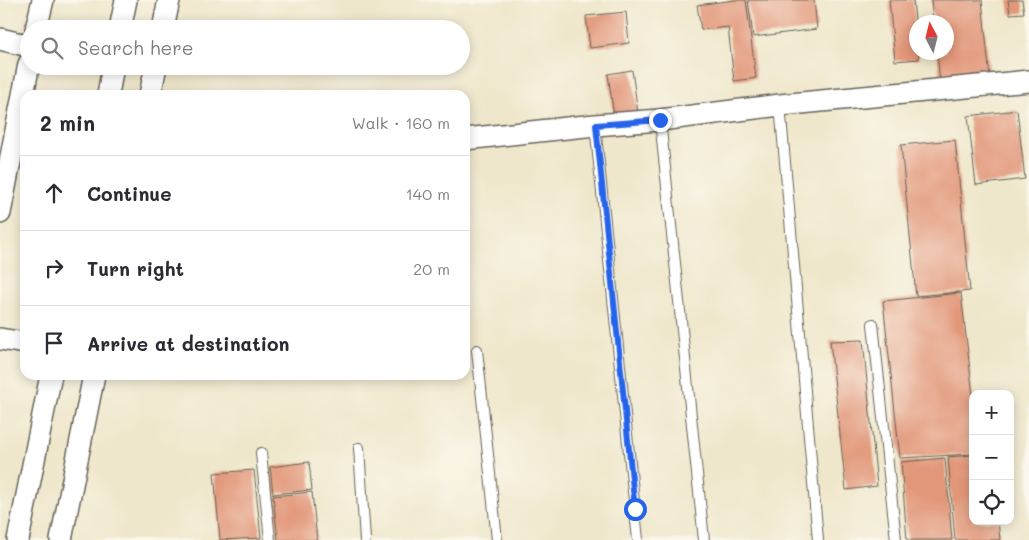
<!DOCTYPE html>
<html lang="en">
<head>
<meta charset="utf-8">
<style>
  :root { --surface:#fff; --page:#f2f2f3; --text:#2b2b33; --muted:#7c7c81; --line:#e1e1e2 }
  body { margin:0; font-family:Mali,sans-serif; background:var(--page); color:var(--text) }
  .controls { position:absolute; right:15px; bottom:15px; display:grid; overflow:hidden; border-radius:10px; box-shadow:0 2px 12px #0003 }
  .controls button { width:45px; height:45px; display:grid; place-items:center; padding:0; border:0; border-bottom:1px solid var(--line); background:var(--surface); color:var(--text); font:25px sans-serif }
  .compass { position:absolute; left:909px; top:15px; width:45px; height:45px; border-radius:50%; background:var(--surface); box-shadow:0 2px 12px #0003; rotate:353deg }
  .stop { position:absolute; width:15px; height:15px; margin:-11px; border:4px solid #2563eb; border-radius:50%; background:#fff }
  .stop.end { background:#2563eb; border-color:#fff; box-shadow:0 1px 5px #0008 }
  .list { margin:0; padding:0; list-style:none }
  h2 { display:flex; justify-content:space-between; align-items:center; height:65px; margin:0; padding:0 20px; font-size:21px }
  h2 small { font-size:16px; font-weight:400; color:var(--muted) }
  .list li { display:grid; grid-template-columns:32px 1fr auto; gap:15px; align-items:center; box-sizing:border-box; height:75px; padding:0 20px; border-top:1px solid var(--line) }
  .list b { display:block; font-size:19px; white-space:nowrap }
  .list em { font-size:16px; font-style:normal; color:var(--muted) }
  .icon { flex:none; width:28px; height:28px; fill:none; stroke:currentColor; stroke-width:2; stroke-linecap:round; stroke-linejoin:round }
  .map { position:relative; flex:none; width:1029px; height:540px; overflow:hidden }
  .search { position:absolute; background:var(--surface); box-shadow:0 2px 12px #0003; left:20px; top:20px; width:450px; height:55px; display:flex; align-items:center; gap:12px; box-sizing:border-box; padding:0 18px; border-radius:28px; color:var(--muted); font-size:19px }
  .panel { position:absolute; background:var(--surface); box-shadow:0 2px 12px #0003; left:20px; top:90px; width:450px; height:290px; border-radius:15px }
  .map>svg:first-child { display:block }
  .building { fill:#e29779 }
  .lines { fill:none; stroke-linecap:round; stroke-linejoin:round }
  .service-casing { stroke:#666359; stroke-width:12 }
  .minor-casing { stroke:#666359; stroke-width:24 }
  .service { stroke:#fff; stroke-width:10 }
  .minor { stroke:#fff; stroke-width:21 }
  .route { stroke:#2563eb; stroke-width:6 }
</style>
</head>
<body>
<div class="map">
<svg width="1029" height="540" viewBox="0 0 1029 540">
  <rect width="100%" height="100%" fill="#fbf7ec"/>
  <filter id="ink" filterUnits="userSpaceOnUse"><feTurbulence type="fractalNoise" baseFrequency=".02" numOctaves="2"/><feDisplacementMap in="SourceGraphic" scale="10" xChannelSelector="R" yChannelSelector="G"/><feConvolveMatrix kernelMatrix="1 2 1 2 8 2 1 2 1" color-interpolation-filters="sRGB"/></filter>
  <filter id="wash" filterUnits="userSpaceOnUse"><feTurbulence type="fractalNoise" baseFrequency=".0096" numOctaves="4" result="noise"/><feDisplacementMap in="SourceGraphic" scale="20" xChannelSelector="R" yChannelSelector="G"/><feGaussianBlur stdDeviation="1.12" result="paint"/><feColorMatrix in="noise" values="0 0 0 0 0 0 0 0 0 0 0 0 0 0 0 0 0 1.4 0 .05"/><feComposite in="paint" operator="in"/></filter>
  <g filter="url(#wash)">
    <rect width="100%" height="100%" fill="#efe7cb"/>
    <g id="blocks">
      <!-- building -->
      <g class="building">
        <polygon points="735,0 746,0 756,78 734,81 728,27 701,30 697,5"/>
        <polygon points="748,0 814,0 817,29 753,37"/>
        <polygon points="889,0 913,0 919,59 895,61"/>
        <polygon points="931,0 982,0 990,78 940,83 937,52 946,52 946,22 933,22"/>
        <polygon points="1008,0 1022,0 1024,13 1010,14"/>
        <polygon points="626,12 629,43 590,48 586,16"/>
        <polygon points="632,70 638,113 614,117 608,74"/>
        <polygon points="1017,110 1025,179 976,185 968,116"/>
        <polygon points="955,140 970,291 916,296 901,145"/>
        <polygon points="961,293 973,396 973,454 900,458 883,301"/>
        <polygon points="863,340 877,486 846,490 830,341"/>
        <polygon points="973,455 973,521 998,521 1000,540 955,540 948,457"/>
        <polygon points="945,458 952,540 907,540 901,462"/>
        <polygon points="309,462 312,490 273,494 270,467"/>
        <polygon points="254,470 261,538 220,540 214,473"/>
        <polygon points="312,492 317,540 278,540 273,496"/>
      </g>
    </g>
  </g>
  <g filter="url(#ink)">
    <use href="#blocks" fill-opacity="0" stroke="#666359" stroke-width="1"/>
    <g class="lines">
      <defs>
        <g id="service">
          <polyline points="780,105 818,540"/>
          <polyline points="660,120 704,540"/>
          <polyline points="595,125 638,540"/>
          <polyline points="873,324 896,540"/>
          <polyline points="477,350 497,540"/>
          <polyline points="359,448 365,540"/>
          <polyline points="261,453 270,540"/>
        </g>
        <g id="minor">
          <polyline points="36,29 43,0"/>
          <polyline points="120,29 126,0"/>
          <polyline points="163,29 169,0"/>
          <polyline points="0,39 29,46"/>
          <polyline points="108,95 113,66"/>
          <polyline points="150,95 156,66"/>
          <polyline points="465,139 595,125 660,120 780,105 1029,81"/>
          <polyline points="0,213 29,64"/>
          <polyline points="0,339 25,343"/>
          <polyline points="18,540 51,375"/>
          <polyline points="61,540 94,375"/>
        </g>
      </defs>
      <!-- service casing -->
      <use href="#service" class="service-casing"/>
      <!-- minor casing -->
      <use href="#minor" class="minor-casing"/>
      <!-- service -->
      <use href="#service" class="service"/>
      <!-- minor -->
      <use href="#minor" class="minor"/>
    </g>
  </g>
  <g class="lines" filter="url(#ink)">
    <!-- route -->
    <polyline class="route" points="635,509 596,125 660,120"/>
  </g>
</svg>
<div class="controls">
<button>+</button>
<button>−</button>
<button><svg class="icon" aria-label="locate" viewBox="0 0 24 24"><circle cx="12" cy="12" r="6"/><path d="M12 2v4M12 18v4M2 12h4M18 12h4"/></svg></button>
</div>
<svg class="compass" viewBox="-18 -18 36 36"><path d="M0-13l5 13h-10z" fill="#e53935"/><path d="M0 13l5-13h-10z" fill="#7c7c81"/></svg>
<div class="stop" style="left:635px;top:509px"></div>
<div class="stop end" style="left:660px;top:120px"></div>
<div class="search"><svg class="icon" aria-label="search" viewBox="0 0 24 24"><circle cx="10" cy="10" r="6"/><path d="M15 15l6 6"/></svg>Search here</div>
<section class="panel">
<h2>2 min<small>Walk · 160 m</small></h2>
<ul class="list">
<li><svg class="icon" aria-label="ahead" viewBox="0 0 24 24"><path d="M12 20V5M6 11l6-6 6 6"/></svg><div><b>Continue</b></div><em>140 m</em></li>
<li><svg class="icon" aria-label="right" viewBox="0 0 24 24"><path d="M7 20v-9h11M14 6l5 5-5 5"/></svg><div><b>Turn right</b></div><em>20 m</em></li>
<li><svg class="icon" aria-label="arrive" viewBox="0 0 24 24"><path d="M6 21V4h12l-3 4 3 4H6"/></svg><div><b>Arrive at destination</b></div></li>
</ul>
</section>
</div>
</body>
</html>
